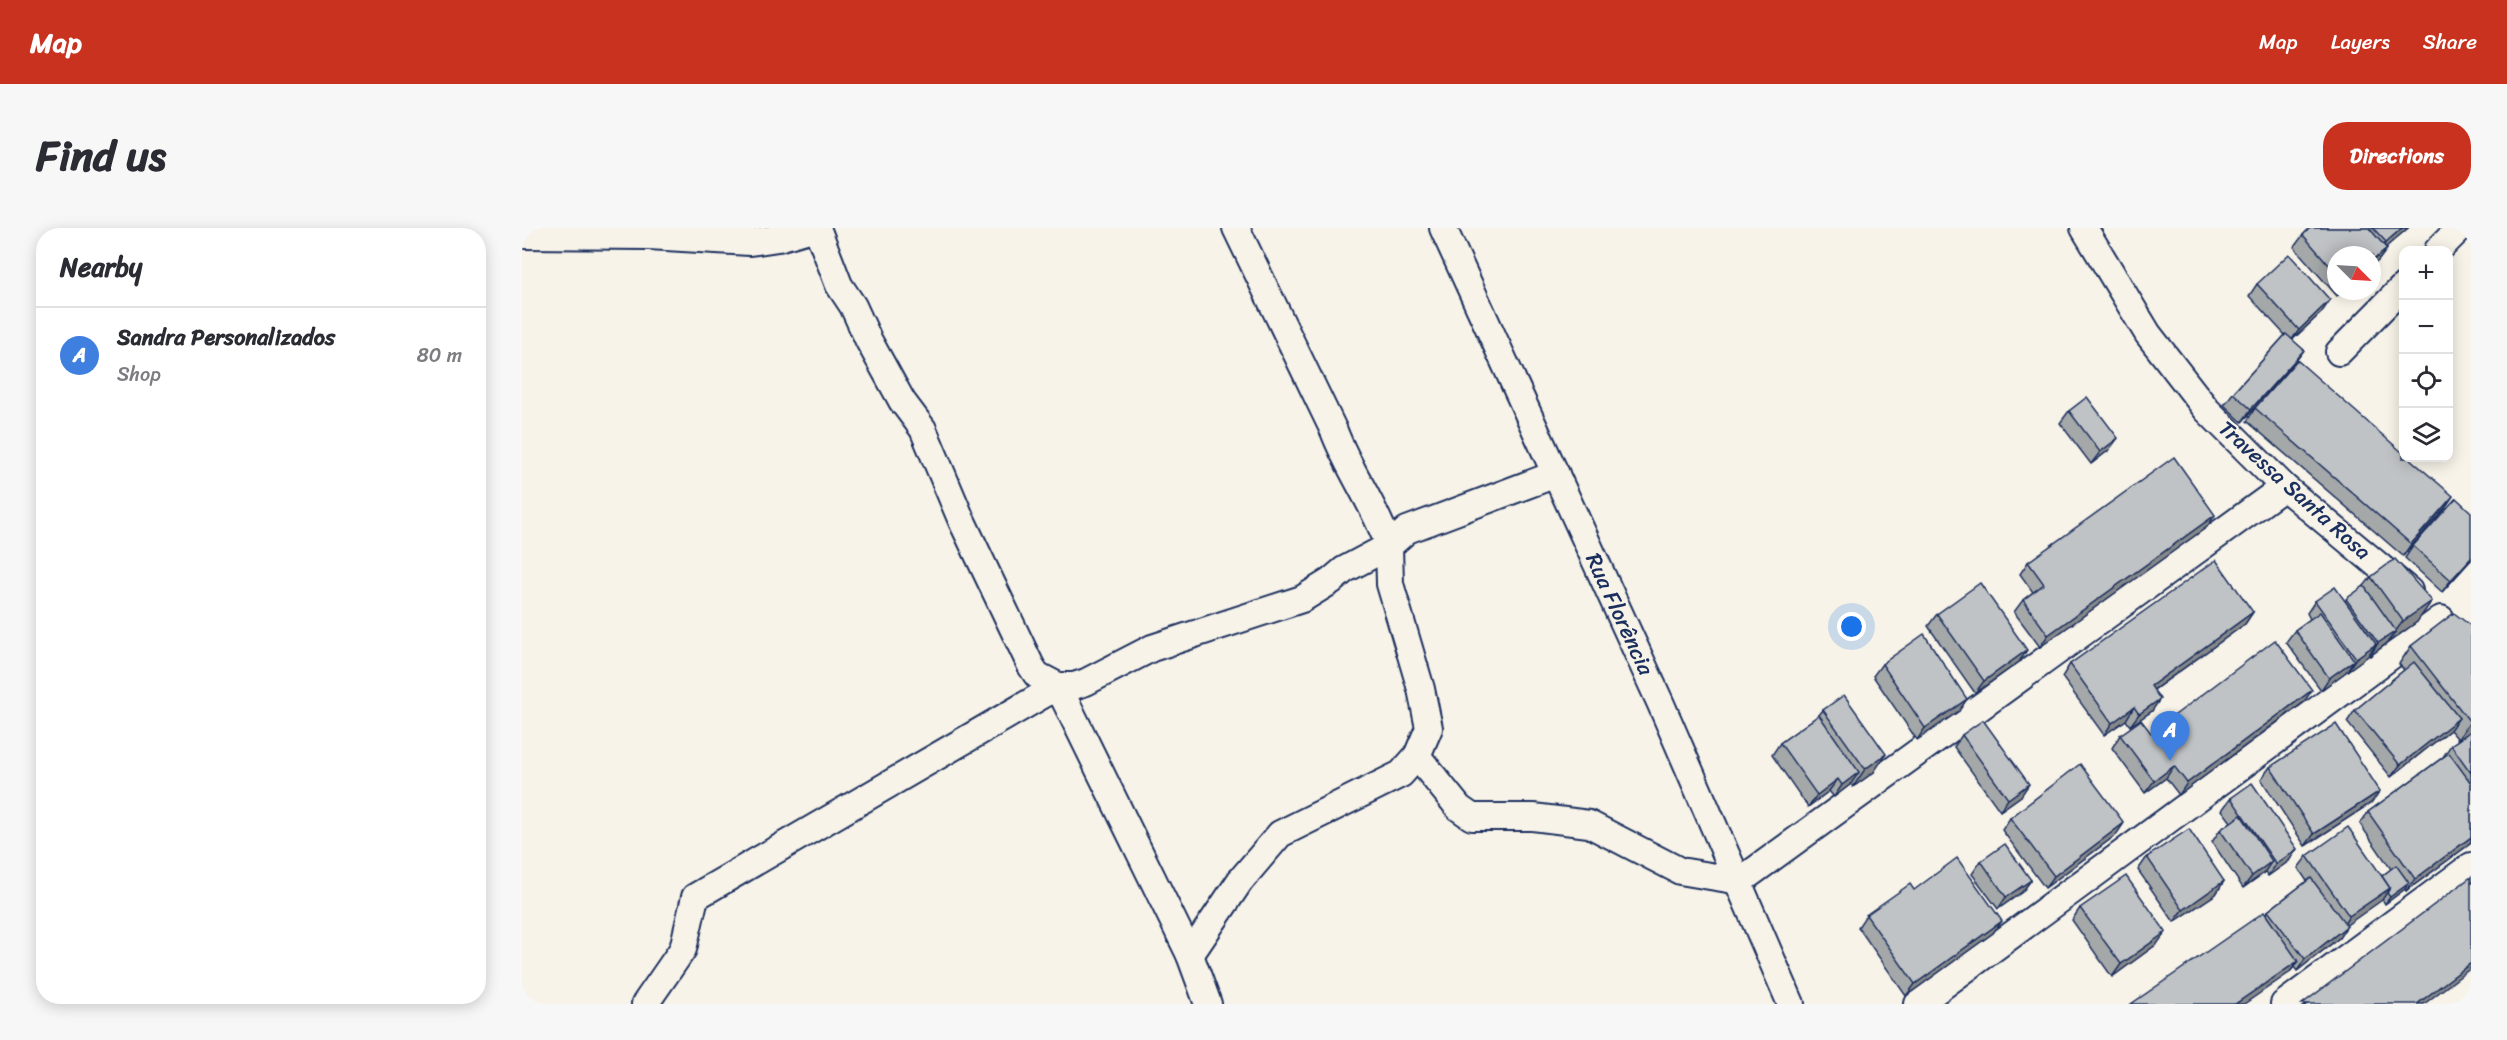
<!DOCTYPE html>
<html lang="en">
<head>
<meta charset="utf-8">
<style>
  :root { --surface:#fff; --page:#f7f7f7; --text:#2b2b33; --muted:#7c7c81; --line:#e1e1e2; --accent:#c8321e }
  body { margin:0; font-family:Sriracha,sans-serif; background:var(--page); color:var(--text) }
  .controls { position:absolute; right:18px; top:18px; display:grid; overflow:hidden; border-radius:12px; box-shadow:0 3px 15px #0003 }
  .controls button { width:54px; height:54px; display:grid; place-items:center; padding:0; border:0; border-bottom:2px solid var(--line); background:var(--surface); color:var(--text); font:30px sans-serif }
  .compass { position:absolute; left:1805px; top:18px; width:54px; height:54px; border-radius:50%; background:var(--surface); box-shadow:0 3px 15px #0003; rotate:114deg }
  .you { position:absolute; left:1330px; top:399px; width:21px; height:21px; margin:-15px; border:4px solid #fff; border-radius:50%; background:#1a73e8; box-shadow:0 0 0 9px #1a73e833 }
  .badge { display:grid; place-items:center; width:39px; height:39px; border-radius:50%; background:var(--accent); color:#fff; font-size:20px; font-weight:700 }
  .pin { position:absolute; translate:-50% -50px; filter:drop-shadow(0 2px 3px #0008) }
  .pin::after { content:''; position:absolute; top:32px; width:21px; height:18px; background:inherit; clip-path:polygon(0 0,100% 0,50% 100%) }
  .list { margin:0; padding:0; list-style:none }
  h2 { display:flex; justify-content:space-between; align-items:center; height:78px; margin:0; padding:0 24px; font-size:26px }
  h2 small { font-size:20px; font-weight:400; color:var(--muted) }
  .list li { display:grid; grid-template-columns:39px 1fr auto; gap:18px; align-items:center; box-sizing:border-box; height:96px; padding:0 24px; border-top:2px solid var(--line) }
  .list b { display:block; font-size:22px; white-space:nowrap }
  .list p { margin:0; font-size:20px; white-space:nowrap; color:var(--muted) }
  .list em { font-size:20px; font-style:normal; color:var(--muted) }
  .icon { flex:none; width:33px; height:33px; fill:none; stroke:currentColor; stroke-width:2; stroke-linecap:round; stroke-linejoin:round }
  .map { position:relative; flex:none; width:1949px; height:776px; overflow:hidden; border-radius:24px }
  header { display:flex; align-items:center; gap:36px; box-sizing:border-box; height:84px; padding:0 30px; background:var(--accent); color:#fff }
  header strong { font-size:28px }
  nav { display:flex; gap:33px; margin-inline-start:auto; font-size:21px }
  .intro { display:flex; align-items:center; justify-content:space-between; box-sizing:border-box; height:144px; padding:0 36px }
  h1 { margin:0; font-size:42px }
  .button { padding:15px 27px; border-radius:24px; background:var(--accent); color:#fff; font-size:21px; font-weight:700 }
  main { display:flex; gap:36px; padding:0 36px }
  aside { flex:1; background:var(--surface); border-radius:24px; box-shadow:0 3px 15px #0003 }
  .map>svg:first-child { display:block }
  .lines { fill:none; stroke-linecap:round; stroke-linejoin:round }
  .street-casing { stroke:#1b2f5e; stroke-width:30 }
  .street { stroke:#f7f3e8; stroke-width:26 }
  .wall { fill:#a5a8a9; stroke:#1b2f5e; stroke-width:1.5 }
  .shaded-wall { fill:#86888a; stroke:#1b2f5e; stroke-width:1.5 }
  .building { fill:#c0c3c5; stroke:#1b2f5e; stroke-width:1.5 }
  .labels { text-anchor:middle; dominant-baseline:central; stroke-width:4.5; stroke-linejoin:round; paint-order:stroke }
  .street-label { font-size:22px; fill:#1b2f5e; stroke:#f7f3e8 }
</style>
</head>
<body>
<header>
<strong>Map</strong>
<nav><a>Map</a><a>Layers</a><a>Share</a></nav>
</header>
<div class="intro"><h1>Find us</h1><a class="button">Directions</a></div>
<main>
<aside>
<h2>Nearby<small></small></h2>
<ul class="list">
<li><span class="badge" style="background:#3f7fe0">A</span><div><b>Sandra Personalizados</b><p>Shop</p></div><em>80 m</em></li>
</ul>
</aside>
<div class="map">
<svg width="1949" height="776" viewBox="0 0 1949 776">
  <rect width="100%" height="100%" fill="#f7f3e8"/>
  <filter id="ink" filterUnits="userSpaceOnUse"><feTurbulence type="fractalNoise" baseFrequency=".0167" numOctaves="2"/><feDisplacementMap in="SourceGraphic" scale="12" xChannelSelector="R" yChannelSelector="G"/><feConvolveMatrix kernelMatrix="1 2 1 2 8 2 1 2 1" color-interpolation-filters="sRGB"/></filter>
  <g filter="url(#ink)">
    <g class="lines">
      <defs>
        <g id="street">
          <path d="M295,0L317,57L331,78L347,113L380,173L401,201L439,291L509,438L515,447L536,458H552L564,454L630,420L780,371L809,353L822,342L867,318C853,277 827,243 812,203L714,0"/>
          <polyline points="921,0 1138,474 1269,776"/>
          <polyline points="1562,0 1626,106 1685,182 1762,259 1887,363"/>
          <polyline points="0,7 127,8 228,14 256,10 290,0"/>
          <polyline points="1916,22 1938,0"/>
          <polyline points="1817,124 1882,58"/>
          <polyline points="895,528 937,580 950,589 1011,589 1067,596 1158,643 1218,653 1762,259"/>
          <polyline points="668,727 718,653 758,606 879,546 895,528 907,500 899,461 868,356 867,318 885,302 1034,246"/>
          <polyline points="123,776 161,721 173,669 536,458 668,727 686,776"/>
          <polyline points="1396,776 1919,391"/>
          <polyline points="1762,776 1949,638"/>
        </g>
      </defs>
      <!-- street casing -->
      <use href="#street" class="street-casing"/>
      <!-- street -->
      <use href="#street" class="street"/>
    </g>
    <!-- wall -->
    <g class="wall">
      <polygon points="1788,0 1886,0 1863,19 1865,21 1856,33 1814,27 1814,63 1821,63 1815,68 1772,19 1781,7"/>
      <polygon points="1735,56 1800,84 1770,112 1782,122 1773,134 1720,194 1702,177 1711,165 1763,107 1727,68"/>
      <polygon points="1733,180 1923,280 1881,328 1725,193"/>
      <polygon points="1547,183 1587,222 1569,236 1538,195"/>
      <polygon points="1685,299 1518,419 1492,384 1501,372 1511,364 1498,346 1506,334"/>
      <polygon points="1891,318 1949,332 1920,364 1883,330"/>
      <polygon points="1849,349 1895,394 1848,428 1847,427 1825,442 1799,462 1764,414 1773,402 1788,391 1785,385 1793,373 1823,373 1842,358"/>
      <polygon points="1731,384 1723,396 1632,462 1630,483 1608,498 1604,492 1582,507 1540,449 1548,436"/>
      <polygon points="1415,386 1497,434 1453,465 1406,398"/>
      <polygon points="1949,398 1949,615 1884,663 1883,661 1863,676 1860,671 1824,697 1817,710 1775,743 1772,739 1767,745 1744,686 1746,683 1785,653 1776,640 1785,628 1860,648 1869,641 1838,596 1846,584 1921,529 1929,517 1941,509 1936,511 1928,502 1869,549 1825,494 1833,482 1882,442 1877,436 1889,418"/>
      <polygon points="1360,436 1437,483 1395,512 1351,448"/>
      <polygon points="1782,474 1657,567 1644,550 1623,565 1590,520 1598,507 1629,505"/>
      <polygon points="1301,482 1352,544 1331,559 1329,556 1312,569 1307,563 1286,579 1250,527 1258,515 1297,487"/>
      <polygon points="1440,507 1499,568 1478,583 1432,519"/>
      <polygon points="1748,539 1849,575 1783,618 1739,551"/>
      <polygon points="1709,570 1767,633 1746,648 1743,644 1721,660 1690,614 1698,602 1709,594 1700,582"/>
      <polygon points="1488,590 1594,607 1523,660 1480,602"/>
      <polygon points="1625,629 1702,653 1694,666 1652,694 1616,642"/>
      <polygon points="1459,633 1509,652 1500,664 1476,681 1450,646"/>
      <polygon points="1558,680 1635,716 1590,749 1550,692"/>
      <polygon points="1344,687 1471,705 1384,768 1336,699"/>
    </g>
    <!-- shaded-wall -->
    <g class="shaded-wall">
      <polygon points="1880,0 1886,0 1855,27 1864,14"/>
      <polygon points="1865,21 1856,33 1850,38 1850,33"/>
      <polygon points="1808,72 1800,84 1768,114 1777,102"/>
      <polygon points="1782,122 1773,134 1720,194 1729,181"/>
      <polygon points="1596,210 1587,222 1569,236 1578,224"/>
      <polygon points="1931,268 1923,280 1881,328 1889,316"/>
      <polygon points="1693,287 1685,299 1518,419 1526,407"/>
      <polygon points="1949,330 1949,332 1920,364 1929,352"/>
      <polygon points="1910,373 1895,394 1865,415 1881,393"/>
      <polygon points="1731,384 1723,396 1620,470 1629,458"/>
      <polygon points="1874,403 1865,415 1848,428 1856,415"/>
      <polygon points="1854,416 1846,428 1825,443 1834,430"/>
      <polygon points="1505,422 1497,434 1453,465 1462,453"/>
      <polygon points="1832,432 1824,444 1799,462 1807,450"/>
      <polygon points="1790,462 1782,474 1657,567 1665,555"/>
      <polygon points="1445,471 1437,483 1395,512 1403,500"/>
      <polygon points="1638,471 1630,483 1608,498 1617,486"/>
      <polygon points="1612,479 1604,492 1582,507 1590,495"/>
      <polygon points="1937,490 1928,502 1869,549 1878,537"/>
      <polygon points="1948,494 1949,494 1949,505 1936,511"/>
      <polygon points="1364,526 1352,544 1331,559 1343,541"/>
      <polygon points="1652,538 1644,550 1623,565 1632,553"/>
      <polygon points="1337,544 1329,556 1312,569 1320,557"/>
      <polygon points="1316,551 1307,563 1286,579 1295,567"/>
      <polygon points="1507,556 1499,568 1478,583 1486,571"/>
      <polygon points="1858,563 1849,575 1783,618 1792,606"/>
      <polygon points="1602,595 1594,607 1523,660 1532,648"/>
      <polygon points="1949,609 1949,615 1884,663 1893,651"/>
      <polygon points="1775,621 1767,633 1746,648 1754,636"/>
      <polygon points="1750,633 1742,645 1721,660 1730,648"/>
      <polygon points="1509,652 1500,664 1476,681 1484,669"/>
      <polygon points="1702,653 1694,666 1652,694 1661,682"/>
      <polygon points="1887,655 1883,661 1863,676 1868,669"/>
      <polygon points="1868,660 1860,672 1819,701 1827,688"/>
      <polygon points="1480,693 1471,705 1384,768 1393,756"/>
      <polygon points="1825,698 1817,710 1775,743 1783,731"/>
      <polygon points="1644,704 1635,716 1590,749 1599,736"/>
      <polygon points="1776,733 1767,745 1722,776 1713,776"/>
      <polygon points="1949,735 1949,740 1902,776 1895,776"/>
    </g>
    <!-- building -->
    <g class="building">
      <polygon points="1788,0 1847,0 1865,21 1850,33 1850,27 1814,27 1814,45 1781,7"/>
      <polygon points="1851,0 1880,0 1864,14"/>
      <polygon points="1767,26 1808,72 1777,102 1735,56"/>
      <polygon points="1764,106 1782,122 1729,181 1711,165"/>
      <polygon points="1775,132 1881,225 1881,230 1887,230 1931,268 1889,316 1733,180"/>
      <polygon points="1565,169 1596,210 1578,224 1547,183"/>
      <polygon points="1652,229 1693,287 1526,407 1501,372 1522,356 1506,334"/>
      <polygon points="1934,270 1949,284 1949,330 1929,352 1891,318"/>
      <polygon points="1873,331 1910,373 1881,393 1849,349"/>
      <polygon points="1694,332 1731,384 1629,458 1638,471 1617,486 1612,479 1590,495 1548,436"/>
      <polygon points="1458,355 1505,422 1462,453 1415,386"/>
      <polygon points="1842,358 1874,403 1856,415 1824,371"/>
      <polygon points="1813,359 1854,416 1834,430 1793,373"/>
      <polygon points="1798,384 1832,432 1807,450 1773,402"/>
      <polygon points="1932,385 1949,398 1949,494 1948,494 1889,418"/>
      <polygon points="1402,406 1445,471 1403,500 1360,436"/>
      <polygon points="1753,412 1790,462 1665,555 1652,538 1632,553 1598,507 1619,492 1629,505"/>
      <polygon points="1892,434 1937,490 1878,537 1833,482"/>
      <polygon points="1322,467 1364,526 1343,541 1301,482"/>
      <polygon points="1297,487 1337,544 1320,557 1316,551 1295,567 1258,515"/>
      <polygon points="1461,492 1507,556 1486,571 1440,507"/>
      <polygon points="1814,496 1858,563 1792,606 1748,539"/>
      <polygon points="1949,503 1949,545 1929,517"/>
      <polygon points="1927,525 1949,555 1949,609 1893,651 1846,584"/>
      <polygon points="1558,536 1602,595 1532,648 1488,590"/>
      <polygon points="1730,555 1775,621 1754,636 1709,570"/>
      <polygon points="1719,587 1750,633 1730,648 1698,602"/>
      <polygon points="1826,599 1868,660 1827,688 1785,628"/>
      <polygon points="1667,601 1702,653 1661,682 1625,629"/>
      <polygon points="1483,616 1509,652 1484,669 1459,633"/>
      <polygon points="1435,630 1480,693 1393,756 1344,687 1388,656 1392,662"/>
      <polygon points="1874,637 1887,655 1868,669 1865,665 1868,660 1860,648"/>
      <polygon points="1604,648 1644,704 1599,736 1558,680"/>
      <polygon points="1949,649 1949,735 1895,776 1780,776"/>
      <polygon points="1789,650 1825,698 1783,731 1746,683"/>
      <polygon points="1742,684 1776,733 1713,776 1609,776"/>
    </g>
  </g>
  <g class="labels">
    <!-- street labels -->
    <g class="street-label">
      <text transform="translate(1773 262) rotate(42)">Travessa Santa Rosa</text>
      <text transform="translate(1098 386) rotate(65)">Rua Florência</text>
    </g>
  </g>
</svg>
<div class="controls">
<button>+</button>
<button>−</button>
<button><svg class="icon" aria-label="locate" viewBox="0 0 24 24"><circle cx="12" cy="12" r="6"/><path d="M12 2v4M12 18v4M2 12h4M18 12h4"/></svg></button>
<button><svg class="icon" aria-label="layers" viewBox="0 0 24 24"><path d="M12 4l9 5-9 5-9-5zM3 14l9 5 9-5"/></svg></button>
</div>
<svg class="compass" viewBox="-18 -18 36 36"><path d="M0-13l5 13h-10z" fill="#e53935"/><path d="M0 13l5-13h-10z" fill="#7c7c81"/></svg>
<div class="you"></div>
<div class="pin badge" style="left:1648px;top:533px;background:#3f7fe0">A</div>
</div>
</main>
</body>
</html>
